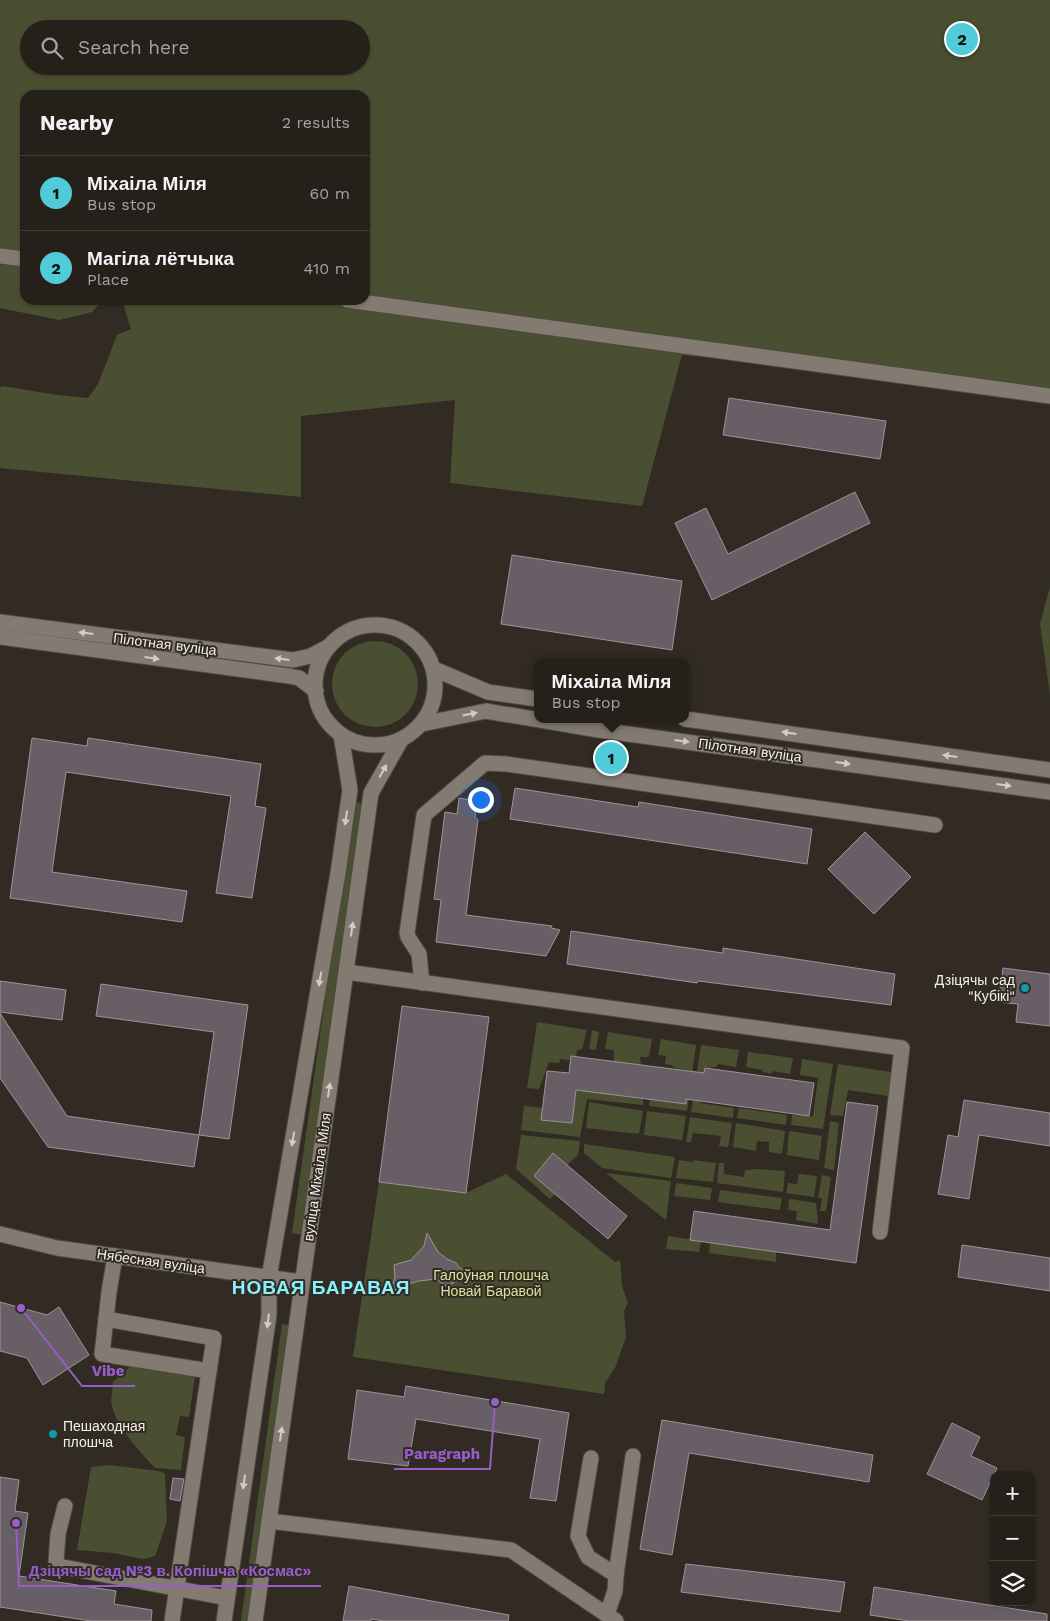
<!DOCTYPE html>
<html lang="en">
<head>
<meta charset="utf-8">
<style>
  :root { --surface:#26201b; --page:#2e2824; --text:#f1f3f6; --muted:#a4a3a3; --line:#423e3a; --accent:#52cbd9 }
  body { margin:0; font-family:"Work Sans",sans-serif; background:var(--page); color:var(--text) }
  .controls { position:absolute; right:15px; bottom:15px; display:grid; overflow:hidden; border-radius:10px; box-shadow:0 1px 4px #0004 }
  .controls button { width:45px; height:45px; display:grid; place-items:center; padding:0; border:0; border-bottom:1px solid var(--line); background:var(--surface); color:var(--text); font:25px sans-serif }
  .you { position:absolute; left:480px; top:799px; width:18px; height:18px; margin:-12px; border:4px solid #fff; border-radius:50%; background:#1a73e8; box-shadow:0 0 0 8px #1a73e833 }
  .badge { display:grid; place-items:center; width:32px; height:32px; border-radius:50%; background:var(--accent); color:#111; font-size:16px; font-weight:700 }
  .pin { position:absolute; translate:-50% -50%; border:2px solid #fff; box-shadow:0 1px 5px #0006 }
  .popup { position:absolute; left:534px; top:658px; width:155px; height:65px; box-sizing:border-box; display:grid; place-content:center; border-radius:10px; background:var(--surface); filter:drop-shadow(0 1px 4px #0005); font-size:16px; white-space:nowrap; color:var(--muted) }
  .popup b { font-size:19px; color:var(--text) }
  .popup::after { content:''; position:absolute; left:50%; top:100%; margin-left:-10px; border:10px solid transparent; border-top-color:var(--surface) }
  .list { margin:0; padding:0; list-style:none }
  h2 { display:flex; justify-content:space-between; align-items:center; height:65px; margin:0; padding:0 20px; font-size:21px }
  h2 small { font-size:16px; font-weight:400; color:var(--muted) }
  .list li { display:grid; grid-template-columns:32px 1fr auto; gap:15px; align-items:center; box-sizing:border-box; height:75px; padding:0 20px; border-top:1px solid var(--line) }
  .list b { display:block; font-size:19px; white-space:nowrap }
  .list p { margin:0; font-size:16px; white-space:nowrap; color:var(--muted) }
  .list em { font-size:16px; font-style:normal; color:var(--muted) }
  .icon { flex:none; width:28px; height:28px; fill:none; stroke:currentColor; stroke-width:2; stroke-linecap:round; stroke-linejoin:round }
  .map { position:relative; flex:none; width:1050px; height:1621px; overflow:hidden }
  .search { position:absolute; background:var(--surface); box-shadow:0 1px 4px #0004; left:20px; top:20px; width:350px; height:55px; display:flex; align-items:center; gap:12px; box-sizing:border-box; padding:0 18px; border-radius:28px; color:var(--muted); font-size:19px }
  .panel { position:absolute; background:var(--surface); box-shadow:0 1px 4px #0004; left:20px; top:90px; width:350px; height:215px; border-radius:15px }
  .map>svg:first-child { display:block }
  .green { fill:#4b4f31; fill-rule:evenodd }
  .building { fill:#685e65; stroke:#9e9399 }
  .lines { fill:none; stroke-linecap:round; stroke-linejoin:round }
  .minor-casing { stroke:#4e4942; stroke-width:17 }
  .minor { stroke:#837b72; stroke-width:15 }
  .oneway { fill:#d2ccc6 }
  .culture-dot { fill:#0f9aa8; stroke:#322b24; stroke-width:2 }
  .labels { text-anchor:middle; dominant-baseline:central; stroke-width:4; stroke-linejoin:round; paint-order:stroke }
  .street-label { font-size:14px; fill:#f4efea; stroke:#322b24 }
  .poi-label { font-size:14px; fill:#f4efea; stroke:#322b24; text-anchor:end }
  .park-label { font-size:14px; fill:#d8e49c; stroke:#322b24 }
  .district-label { font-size:19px; font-weight:bold; letter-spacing:1px; fill:#86f0fd; stroke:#322b24 }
  .leader { fill:none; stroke:#995dca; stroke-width:2 }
  .callout-dot { fill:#995dca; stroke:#322b24; stroke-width:2 }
  .callout-label { font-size:15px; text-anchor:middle; font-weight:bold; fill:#995dca; stroke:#322b24; stroke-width:4; stroke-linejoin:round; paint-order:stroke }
</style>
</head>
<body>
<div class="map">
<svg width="1050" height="1621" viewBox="0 0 1050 1621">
  <rect width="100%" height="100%" fill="#322b24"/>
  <!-- green -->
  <g class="green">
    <path d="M0,0H1050V390L682,355L642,506L450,483L455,400L301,416V497L0,468V387L3,386L57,395L88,398L98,384L117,335L131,329L122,300H365V95H25V300H103L92,312L59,320L0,308ZM29,29H361V66H29Z"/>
    <polygon points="1050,587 1050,695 1040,624"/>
    <circle cx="375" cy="684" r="43"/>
    <polygon points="353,802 366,804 304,1235 292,1233"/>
    <polygon points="537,1022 587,1030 582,1049 577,1050 576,1057 571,1056 569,1060 560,1059 559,1063 549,1062 539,1089 527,1088"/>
    <polygon points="592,1030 599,1032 596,1050 589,1049"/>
    <polygon points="608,1032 652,1039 649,1057 640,1057 641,1065 614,1062 614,1050 605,1049"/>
    <polygon points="661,1039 696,1045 687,1111 649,1106 650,1100 686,1104 689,1070 674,1068 672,1065 665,1064 666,1056 658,1055"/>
    <polygon points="701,1045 739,1050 736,1067 718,1064 716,1067 705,1068 700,1103 734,1108 733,1118 691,1112"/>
    <polygon points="748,1052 793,1058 790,1074 772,1071 771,1074 763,1072 762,1070 746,1067"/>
    <polygon points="802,1059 833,1064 823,1129 791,1125 792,1115 813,1116 818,1078 800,1075"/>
    <polygon points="838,1064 891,1072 888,1096 848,1090 843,1116 830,1115"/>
    <polygon points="576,1090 643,1099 643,1105 587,1099 580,1137 521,1130 524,1106 543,1108 541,1120 572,1123"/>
    <polygon points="589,1102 643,1111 639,1134 586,1128"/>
    <polygon points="739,1108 787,1115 786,1125 737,1118"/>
    <polygon points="647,1111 686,1116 682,1140 644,1135"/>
    <polygon points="690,1117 732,1123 728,1147 719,1146 721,1136 693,1133 691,1142 686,1142"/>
    <polygon points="830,1121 839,1123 834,1170 824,1168"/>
    <polygon points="736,1123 785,1131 782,1154 769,1152 769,1142 757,1141 756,1151 733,1147"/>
    <polygon points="789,1131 822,1136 819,1160 787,1155"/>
    <polygon points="521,1135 580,1141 578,1155 567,1165 553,1153 534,1176 555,1194 550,1199 516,1169"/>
    <polygon points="584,1144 675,1157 671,1178 602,1168 584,1153"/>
    <polygon points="679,1160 693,1162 693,1160 716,1163 713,1182 676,1178"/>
    <polygon points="719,1163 724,1163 724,1174 744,1177 745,1170 758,1169 785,1171 783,1192 717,1183"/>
    <polygon points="606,1173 671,1181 666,1220"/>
    <polygon points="506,1174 615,1262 620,1260 622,1286 628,1303 624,1311 626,1337 615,1368 605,1383 604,1394 353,1357 379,1182 466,1193"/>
    <polygon points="799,1174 817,1176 814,1197 786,1193 788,1183 797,1184"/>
    <polygon points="822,1175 831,1177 826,1211 820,1211 822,1198 818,1198"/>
    <polygon points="676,1183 712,1188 710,1200 674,1196"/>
    <polygon points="720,1190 782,1198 780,1210 718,1202"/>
    <polygon points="789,1199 816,1203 818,1224 796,1220 797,1211 788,1210"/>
    <polygon points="668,1236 701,1241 699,1252 666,1249"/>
    <polygon points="710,1242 776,1251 776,1262 709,1253"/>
    <polygon points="282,1324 289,1325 248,1621 241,1621"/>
    <path d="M131,1366L195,1375L189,1417L180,1416L176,1435L185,1437L181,1470L155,1468C139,1450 118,1430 112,1406C110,1399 113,1390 113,1382Z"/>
    <polygon points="109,1465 160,1471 165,1474 167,1521 155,1556 143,1559 113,1553 77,1550 91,1467"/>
  </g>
  <!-- building -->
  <g class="building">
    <polygon points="729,398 886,421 880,459 723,435"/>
    <polygon points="855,492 870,523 712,600 675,523 706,508 728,554"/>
    <polygon points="512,555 682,581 672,650 501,624"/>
    <polygon points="32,738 87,746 88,738 261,764 255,806 266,808 252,898 216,893 231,796 66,772 52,872 187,891 182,922 10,898"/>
    <polygon points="515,788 638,807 639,802 812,829 807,864 510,819"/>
    <polygon points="459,798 477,801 475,817 478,820 466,915 552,926 551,928 560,930 546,956 436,942 441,900 434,899 445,812 457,814"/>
    <polygon points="865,832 911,877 874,914 828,869"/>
    <polygon points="571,931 723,953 723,948 895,974 891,1005 698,981 697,983 567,964"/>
    <polygon points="1003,968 1050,974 1050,1026 1016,1022 1018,1004 998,1002"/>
    <polygon points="0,981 66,990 62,1020 0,1012"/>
    <polygon points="101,984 248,1005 229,1139 199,1135 214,1032 96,1016"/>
    <polygon points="402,1006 489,1017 466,1193 379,1182"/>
    <polygon points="0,1013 67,1116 199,1135 194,1167 48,1147 0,1078"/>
    <polygon points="571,1056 704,1073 705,1068 814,1083 809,1116 686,1099 686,1104 576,1090 572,1123 541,1120 547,1071 569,1073"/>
    <polygon points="964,1100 1050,1113 1050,1146 979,1135 969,1199 938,1194 948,1135 958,1137"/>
    <polygon points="847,1102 878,1106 856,1263 690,1240 694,1211 830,1230"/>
    <polygon points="553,1153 627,1216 608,1239 534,1176"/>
    <polygon points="427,1233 438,1252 447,1259 456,1263 460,1268 476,1279 458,1280 447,1287 436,1279 419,1281 405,1285 390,1293 395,1277 394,1265 411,1260 424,1246"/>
    <polygon points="962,1245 1050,1258 1050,1291 958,1277"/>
    <polygon points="0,1302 47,1315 59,1307 89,1355 43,1385 27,1358 0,1351"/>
    <polygon points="406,1386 569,1413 556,1501 530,1498 540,1439 416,1419 408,1466 348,1459 357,1390 404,1397"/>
    <polygon points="662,1420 873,1455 869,1482 689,1453 672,1555 640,1549"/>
    <polygon points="952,1423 980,1437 971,1456 997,1468 982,1500 927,1474"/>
    <polygon points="0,1477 19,1480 15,1511 28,1513 19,1576 116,1591 114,1604 152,1610 151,1621 91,1621 0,1607"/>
    <polygon points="173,1478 184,1479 180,1501 170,1499"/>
    <polygon points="686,1564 845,1582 840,1612 681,1592"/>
    <polygon points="349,1586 509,1615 508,1621 384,1621 371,1619 371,1621 343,1621"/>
    <polygon points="874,1587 1047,1614 1047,1621 909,1621 870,1615"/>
  </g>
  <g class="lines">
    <defs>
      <g id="minor">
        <polyline points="0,256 25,259"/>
        <polyline points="347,300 1050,396"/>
        <polyline points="0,622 293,660 311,656 328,647"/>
        <circle cx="375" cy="685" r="60"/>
        <polyline points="0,637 289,676 299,678 316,691"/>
        <polyline points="434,669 488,692 537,699"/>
        <polyline points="685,719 1050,770"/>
        <polyline points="422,724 486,711 599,730 1050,792"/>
        <polyline points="346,972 902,1048 880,1232"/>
        <polyline points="422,983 419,954 408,937 407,933 424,815 485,763 506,764 935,825"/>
        <polyline points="0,1234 57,1248 302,1282"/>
        <polyline points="115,1256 109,1292 102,1354 209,1371"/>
        <polyline points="106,1319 214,1338 172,1621"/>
        <polyline points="591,1458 578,1536 588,1557 616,1575 615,1591 607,1614"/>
        <polyline points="65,1506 58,1534 56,1562 58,1566 227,1598"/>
        <polyline points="269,1521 511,1550 616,1621"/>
        <polyline points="616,1575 633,1456"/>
        <polyline points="224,1621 269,1315 269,1278 338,873 350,790 341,735"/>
        <polyline points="255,1621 371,793 401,740"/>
      </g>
    </defs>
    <!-- minor casing -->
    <use href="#minor" class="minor-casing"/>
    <!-- minor -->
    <use href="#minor" class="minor"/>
  </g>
  <!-- one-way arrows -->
  <defs><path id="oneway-solid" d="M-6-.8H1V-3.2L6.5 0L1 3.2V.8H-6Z" transform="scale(1.25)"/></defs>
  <g class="oneway">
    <use href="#oneway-solid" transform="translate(86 633) rotate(-173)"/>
    <use href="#oneway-solid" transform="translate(152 658) rotate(8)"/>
    <use href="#oneway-solid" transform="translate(282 659) rotate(-173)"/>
    <use href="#oneway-solid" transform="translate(470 714) rotate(-11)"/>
    <use href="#oneway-solid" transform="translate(789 733) rotate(-172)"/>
    <use href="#oneway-solid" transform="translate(682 741) rotate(7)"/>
    <use href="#oneway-solid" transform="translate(950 756) rotate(-172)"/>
    <use href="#oneway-solid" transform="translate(843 763) rotate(8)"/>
    <use href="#oneway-solid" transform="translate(383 771) rotate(-61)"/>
    <use href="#oneway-solid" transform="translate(1004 785) rotate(8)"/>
    <use href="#oneway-solid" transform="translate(346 818) rotate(98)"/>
    <use href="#oneway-solid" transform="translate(352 929) rotate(-82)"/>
    <use href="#oneway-solid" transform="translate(320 979) rotate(100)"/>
    <use href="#oneway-solid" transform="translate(329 1090) rotate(-82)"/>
    <use href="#oneway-solid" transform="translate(293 1139) rotate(100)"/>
    <use href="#oneway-solid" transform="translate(268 1321) rotate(97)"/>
    <use href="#oneway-solid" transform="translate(281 1434) rotate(-82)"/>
    <use href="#oneway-solid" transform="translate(244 1482) rotate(98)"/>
  </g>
  <!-- markers -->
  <g class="culture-dot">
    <circle cx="1025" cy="988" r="5"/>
    <circle cx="53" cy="1434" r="5"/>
  </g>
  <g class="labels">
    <!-- street labels -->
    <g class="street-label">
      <text transform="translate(165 644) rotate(7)">Пілотная вуліца</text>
      <text transform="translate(750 750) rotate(8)">Пілотная вуліца</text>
      <text transform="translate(317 1177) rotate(-82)">вуліца Міхаіла Міля</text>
      <text transform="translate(151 1261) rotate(8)">Нябесная вуліца</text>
    </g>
    <!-- poi labels -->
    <g class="poi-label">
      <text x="1015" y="980">Дзіцячы сад<tspan x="1015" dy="16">"Кубікі"</tspan></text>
      <text x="63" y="1426" text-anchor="start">Пешаходная<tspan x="63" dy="16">плошча</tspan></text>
    </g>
    <!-- park labels -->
    <g class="park-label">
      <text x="491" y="1275">Галоўная плошча<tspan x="491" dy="16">Новай Баравой</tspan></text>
    </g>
    <!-- district labels -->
    <g class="district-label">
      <text x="321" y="1287">НОВАЯ БАРАВАЯ</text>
    </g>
  </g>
  <!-- callouts -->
  <path class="leader" d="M21 1308L82 1386H135M495 1402L490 1469H394M16 1523L19 1586H321"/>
  <g class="callout-dot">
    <circle cx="21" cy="1308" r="5"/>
    <circle cx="495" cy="1402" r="5"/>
    <circle cx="16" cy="1523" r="5"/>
  </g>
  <g class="callout-label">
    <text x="108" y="1376">Vibe</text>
    <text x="442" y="1459">Paragraph</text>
    <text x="170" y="1576">Дзіцячы сад №3 в. Копішча «Космас»</text>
  </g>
</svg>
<div class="controls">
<button>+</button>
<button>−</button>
<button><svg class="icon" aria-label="layers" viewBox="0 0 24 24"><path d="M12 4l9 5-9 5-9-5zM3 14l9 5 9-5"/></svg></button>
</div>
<div class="you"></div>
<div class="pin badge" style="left:611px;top:758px">1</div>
<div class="popup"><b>Міхаіла Міля</b>Bus stop</div>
<div class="pin badge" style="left:962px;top:39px">2</div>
<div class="search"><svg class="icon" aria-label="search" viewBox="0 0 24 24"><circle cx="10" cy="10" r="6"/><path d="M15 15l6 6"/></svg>Search here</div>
<section class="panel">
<h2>Nearby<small>2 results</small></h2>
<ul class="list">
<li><span class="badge">1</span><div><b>Міхаіла Міля</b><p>Bus stop</p></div><em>60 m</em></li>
<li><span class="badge">2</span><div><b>Магіла лётчыка</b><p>Place</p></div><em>410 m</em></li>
</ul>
</section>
</div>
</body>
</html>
